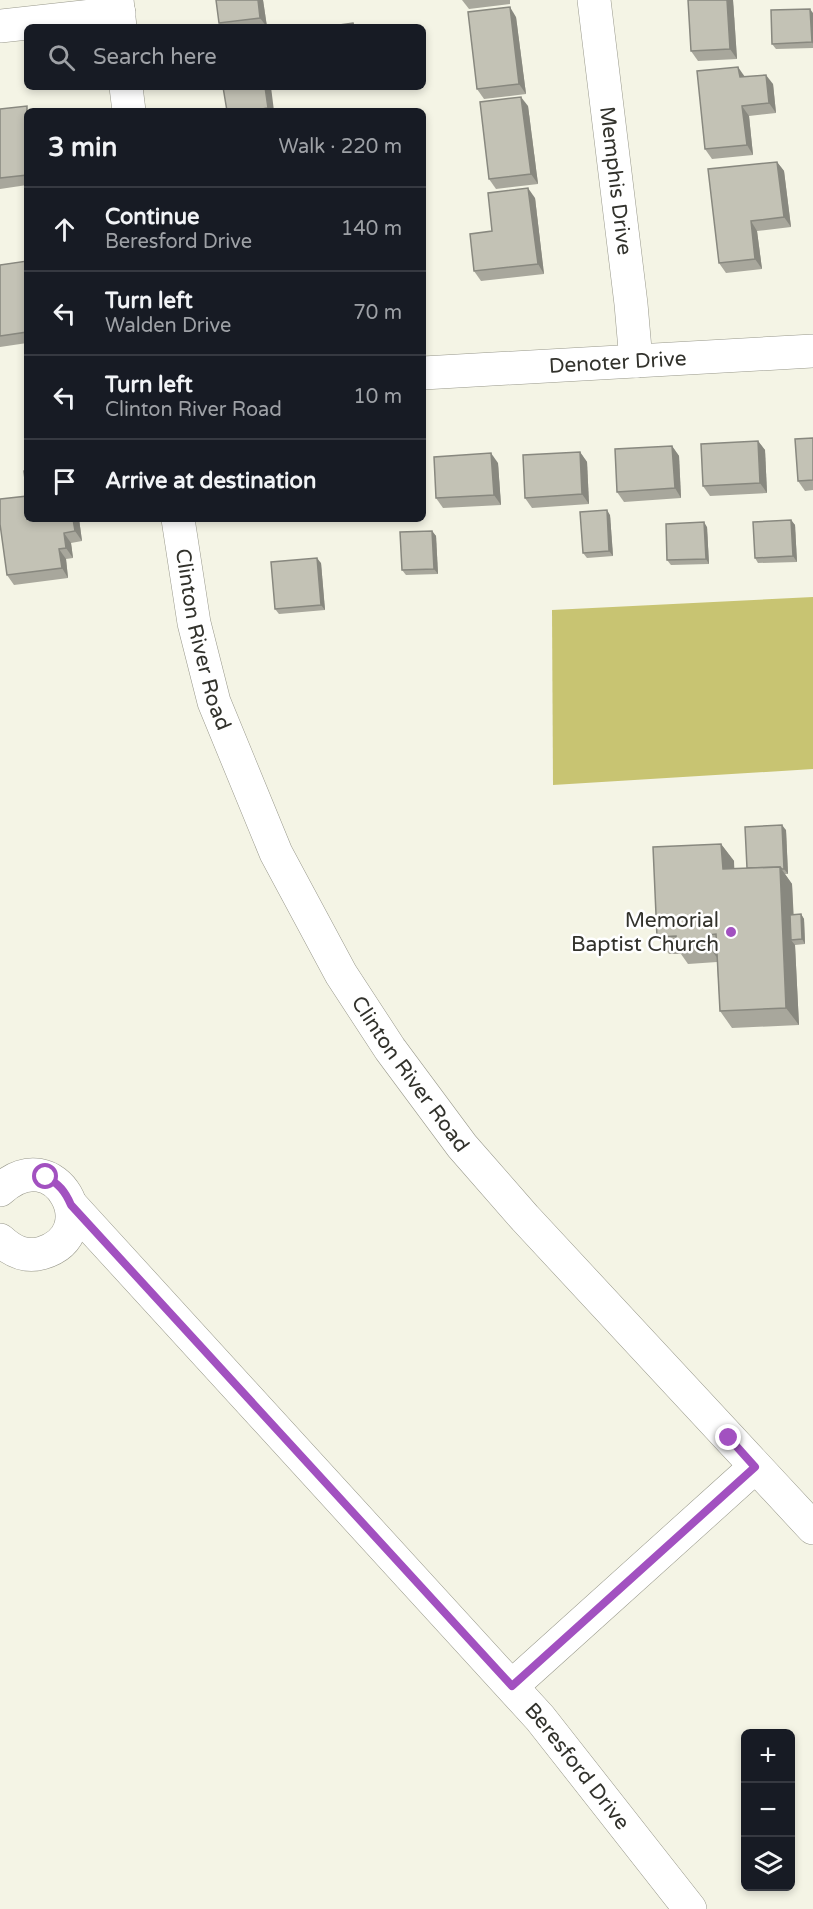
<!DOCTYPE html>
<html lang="en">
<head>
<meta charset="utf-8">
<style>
  :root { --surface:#171b24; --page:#242831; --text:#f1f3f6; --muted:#9ea1a6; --line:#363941 }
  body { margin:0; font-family:"Varela Round",sans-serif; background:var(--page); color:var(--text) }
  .controls { position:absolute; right:18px; bottom:18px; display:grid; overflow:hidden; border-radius:9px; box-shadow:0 3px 9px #0003 }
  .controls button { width:54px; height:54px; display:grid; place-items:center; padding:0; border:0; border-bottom:2px solid var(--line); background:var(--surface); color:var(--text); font:30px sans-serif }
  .stop { position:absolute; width:18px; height:18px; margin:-14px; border:4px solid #a251c0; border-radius:50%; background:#fff }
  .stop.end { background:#a251c0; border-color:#fff; box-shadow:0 2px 6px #0008 }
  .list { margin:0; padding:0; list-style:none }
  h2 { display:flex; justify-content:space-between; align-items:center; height:78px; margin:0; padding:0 24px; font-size:26px }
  h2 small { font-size:20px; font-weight:400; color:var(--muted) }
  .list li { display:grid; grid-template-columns:39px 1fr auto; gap:18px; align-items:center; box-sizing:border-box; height:84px; padding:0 24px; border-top:2px solid var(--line) }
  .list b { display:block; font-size:22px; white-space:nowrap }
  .list p { margin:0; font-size:20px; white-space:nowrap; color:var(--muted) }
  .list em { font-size:20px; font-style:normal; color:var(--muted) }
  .icon { flex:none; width:33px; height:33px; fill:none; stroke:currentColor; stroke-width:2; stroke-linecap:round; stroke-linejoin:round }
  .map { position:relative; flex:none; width:813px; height:1909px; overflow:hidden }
  .search { position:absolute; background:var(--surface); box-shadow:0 3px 9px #0003; left:24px; top:24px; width:402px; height:66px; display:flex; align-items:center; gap:15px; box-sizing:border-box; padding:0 21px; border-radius:9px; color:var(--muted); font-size:22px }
  .panel { position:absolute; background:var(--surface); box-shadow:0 3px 9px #0003; left:24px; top:108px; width:402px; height:414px; border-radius:9px }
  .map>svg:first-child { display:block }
  .forest { fill:#c8c472 }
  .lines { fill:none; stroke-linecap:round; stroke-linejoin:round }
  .minor-casing { stroke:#98988b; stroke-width:34 }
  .tertiary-casing { stroke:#98988b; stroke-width:34 }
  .minor { stroke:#fff; stroke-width:33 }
  .tertiary { stroke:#fff; stroke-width:33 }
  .wall { fill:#a8a79c }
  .shaded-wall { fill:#88887f }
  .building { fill:#c3c2b5; stroke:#88887f; stroke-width:1.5 }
  .route { stroke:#a251c0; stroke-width:8 }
  .poi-dot { fill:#a251c0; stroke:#fff; stroke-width:2 }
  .labels { text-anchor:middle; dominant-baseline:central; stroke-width:5; stroke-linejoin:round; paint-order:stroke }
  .street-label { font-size:21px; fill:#32322c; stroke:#fff }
  .poi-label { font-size:21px; fill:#32322c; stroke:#fff; text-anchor:end }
</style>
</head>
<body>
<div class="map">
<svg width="813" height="1909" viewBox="0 0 813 1909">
  <rect width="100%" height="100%" fill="#f4f4e5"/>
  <!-- forest -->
  <polygon class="forest" points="813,597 813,769 553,785 552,610"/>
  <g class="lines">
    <defs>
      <g id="minor">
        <path id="s1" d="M594,0L631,304L636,361"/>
        <polyline points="0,26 119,13"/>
        <path id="s2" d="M423,373L813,351"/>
        <path d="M0,1190C56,1138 106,1234 42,1253C25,1258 12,1251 0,1240"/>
        <path id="s3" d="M71,1205L540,1718L690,1909"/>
        <polyline points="512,1686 755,1467"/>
      </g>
      <g id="tertiary">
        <polyline points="117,0 120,27"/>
        <polyline points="126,87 129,111"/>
        <path id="s4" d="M178,519L194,623L214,702L276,853L341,974L390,1049L462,1146L525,1218L813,1528"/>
      </g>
    </defs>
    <!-- minor casing -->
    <use href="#minor" class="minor-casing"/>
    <!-- tertiary casing -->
    <use href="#tertiary" class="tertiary-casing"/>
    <!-- minor -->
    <use href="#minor" class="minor"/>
    <!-- tertiary -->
    <use href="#tertiary" class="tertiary"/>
  </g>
  <!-- wall -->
  <g class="wall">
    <polygon points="263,0 267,27 221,27 219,23"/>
    <polygon points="462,0 510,0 510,4 469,9"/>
    <polygon points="733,0 737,59 698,61 691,51"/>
    <polygon points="813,13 813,48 776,49 772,44"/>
    <polygon points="516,17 526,94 484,99 477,89"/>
    <polygon points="745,77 773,84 776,113 749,116 753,155 712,159 705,149"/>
    <polygon points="223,87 274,111 227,111"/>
    <polygon points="528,106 538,184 496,189 489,179"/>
    <polygon points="0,109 27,111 27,185 0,189"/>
    <polygon points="777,162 784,171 791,227 757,231 762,269 726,273 719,263"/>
    <polygon points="535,198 544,274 481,281 474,271 492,231"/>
    <polygon points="27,261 27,343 0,347 0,265"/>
    <polygon points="813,438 813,490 805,491 798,481"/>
    <polygon points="758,441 765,450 767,493 710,496 703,486"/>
    <polygon points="672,446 679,456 681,498 624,502 617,492"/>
    <polygon points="580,452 587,462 589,504 532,508 525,498"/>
    <polygon points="498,463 501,505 443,508 436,498"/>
    <polygon points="27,496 27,519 79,519 82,541 71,543 73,558 66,559 68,578 14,585 7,575"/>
    <polygon points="610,515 613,556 587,558 583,553"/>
    <polygon points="279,519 301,519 280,520"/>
    <polygon points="791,520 795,525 797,562 758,563 755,558"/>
    <polygon points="707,527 709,564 671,565 667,560"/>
    <polygon points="432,531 436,536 438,574 406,575 402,570"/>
    <polygon points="321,563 325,610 279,614 275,609"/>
    <polygon points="786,830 788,874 785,874 792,884 793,914 801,914 804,919 805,944 795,945 799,1025 732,1028 720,1011 717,962 688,964 681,954 669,954 657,937 721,844 734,861 734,869 747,868"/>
  </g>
  <!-- shaded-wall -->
  <g class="shaded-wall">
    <polygon points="258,0 263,0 267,27 260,18"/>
    <polygon points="727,0 733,0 737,59 730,49"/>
    <polygon points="510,7 516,17 526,94 519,84"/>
    <polygon points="810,9 813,13 813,44 812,42"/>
    <polygon points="738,67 745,77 740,77"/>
    <polygon points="766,75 773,84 776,113 769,103"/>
    <polygon points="265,87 271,87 274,111 270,111 268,108"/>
    <polygon points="521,97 528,106 538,184 531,174"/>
    <polygon points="742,106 749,116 753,155 747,145"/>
    <polygon points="777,162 784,171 791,227 784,217"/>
    <polygon points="528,188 535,198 544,274 538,264"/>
    <polygon points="751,221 757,231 762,269 755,259"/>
    <polygon points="758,441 765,450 767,493 760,483"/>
    <polygon points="672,446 679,456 681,498 675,488"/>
    <polygon points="580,452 587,462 589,504 582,494"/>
    <polygon points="491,453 498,463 501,505 494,495"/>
    <polygon points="607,510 610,515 613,556 609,551"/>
    <polygon points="73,519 79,519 82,541 75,531"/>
    <polygon points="791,520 795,525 797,562 793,556"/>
    <polygon points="704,522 707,527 709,564 706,559"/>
    <polygon points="432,531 436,536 438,574 434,569"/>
    <polygon points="64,533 71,543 73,558 66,548"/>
    <polygon points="59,549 66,559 68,578 62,568"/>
    <polygon points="317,558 321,563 325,610 321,605"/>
    <polygon points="782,825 786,830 788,874 784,869"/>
    <polygon points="721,844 734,861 735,887 723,869"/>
    <polygon points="780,867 792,884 795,940 791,940 795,945 799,1025 786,1008"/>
    <polygon points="801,914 804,919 805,944 802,939"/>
    <polygon points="708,935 720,952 720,962 708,945"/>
  </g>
  <!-- building -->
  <g class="building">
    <polygon points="216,0 258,0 260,18 219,23"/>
    <polygon points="688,0 727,0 730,49 691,51"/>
    <polygon points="510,7 519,84 477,89 468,12"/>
    <polygon points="810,9 812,42 772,44 771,10"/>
    <polygon points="353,23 354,27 325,27"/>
    <polygon points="738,67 740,77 766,75 769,103 742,106 747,145 705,149 697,71"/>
    <polygon points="223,87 265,87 268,108 249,111 227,111"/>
    <polygon points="521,97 531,174 489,179 480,102"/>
    <polygon points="27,106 27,175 0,178 0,109"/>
    <polygon points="777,162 784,217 751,221 755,259 719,263 708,169"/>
    <polygon points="528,188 538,264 474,271 470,234 492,231 488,193"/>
    <polygon points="27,261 27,332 0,336 0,265"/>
    <polygon points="813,438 813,480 798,481 795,439"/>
    <polygon points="758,441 760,483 703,486 701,444"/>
    <polygon points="672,446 675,488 617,492 615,449"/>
    <polygon points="580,452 582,494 525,498 523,455"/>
    <polygon points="491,453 494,495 436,498 434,457"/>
    <polygon points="27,470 27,519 73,519 75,531 64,533 66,548 59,549 62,568 7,575 0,524 0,499 27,496 24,471"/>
    <polygon points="607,510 609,551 583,553 580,512"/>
    <polygon points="791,520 793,556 755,558 753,522"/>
    <polygon points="704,522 706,559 667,560 666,524"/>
    <polygon points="432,531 434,569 402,570 400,532"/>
    <polygon points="317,558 321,605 275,609 271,562"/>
    <polygon points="782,825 784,869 782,869 780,867 747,868 745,827"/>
    <polygon points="721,844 723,869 780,867 786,1008 720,1011 716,934 708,935 708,945 676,947 676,936 657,937 653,847"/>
    <polygon points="801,914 802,939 791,940 790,915"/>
  </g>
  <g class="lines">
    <!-- route -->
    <path class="route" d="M46,1177C59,1184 65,1191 71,1205L512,1686L755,1467L729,1438"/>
  </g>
  <!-- markers -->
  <circle class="poi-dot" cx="731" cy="932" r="6"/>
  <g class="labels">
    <!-- street labels -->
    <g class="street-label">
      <text stroke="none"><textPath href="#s1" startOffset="182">Memphis Drive</textPath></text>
      <text stroke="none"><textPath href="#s2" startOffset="195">Denoter Drive</textPath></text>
      <text stroke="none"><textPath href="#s4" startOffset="123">Clinton River Road</textPath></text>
      <text stroke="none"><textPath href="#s4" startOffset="609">Clinton River Road</textPath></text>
      <text stroke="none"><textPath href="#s3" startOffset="756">Beresford Drive</textPath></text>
    </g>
    <!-- poi labels -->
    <g class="poi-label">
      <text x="719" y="920">Memorial<tspan x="719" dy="24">Baptist Church</tspan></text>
    </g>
  </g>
</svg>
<div class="controls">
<button>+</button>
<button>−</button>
<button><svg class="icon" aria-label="layers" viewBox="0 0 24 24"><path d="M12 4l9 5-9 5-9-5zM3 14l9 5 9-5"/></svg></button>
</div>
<div class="stop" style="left:46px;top:1177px"></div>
<div class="stop end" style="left:729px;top:1438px"></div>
<div class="search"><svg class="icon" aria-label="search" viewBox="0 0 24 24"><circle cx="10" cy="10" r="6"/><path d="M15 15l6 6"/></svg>Search here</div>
<section class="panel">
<h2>3 min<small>Walk · 220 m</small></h2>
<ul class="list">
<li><svg class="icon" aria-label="ahead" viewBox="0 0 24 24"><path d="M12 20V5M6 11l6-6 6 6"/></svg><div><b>Continue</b><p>Beresford Drive</p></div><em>140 m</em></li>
<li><svg class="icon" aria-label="left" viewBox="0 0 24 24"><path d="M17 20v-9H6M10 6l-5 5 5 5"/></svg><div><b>Turn left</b><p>Walden Drive</p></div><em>70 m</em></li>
<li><svg class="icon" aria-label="left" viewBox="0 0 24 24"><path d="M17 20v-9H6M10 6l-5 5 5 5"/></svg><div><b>Turn left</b><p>Clinton River Road</p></div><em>10 m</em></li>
<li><svg class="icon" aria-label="arrive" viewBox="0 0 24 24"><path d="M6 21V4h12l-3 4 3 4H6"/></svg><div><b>Arrive at destination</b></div></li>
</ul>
</section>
</div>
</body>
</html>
